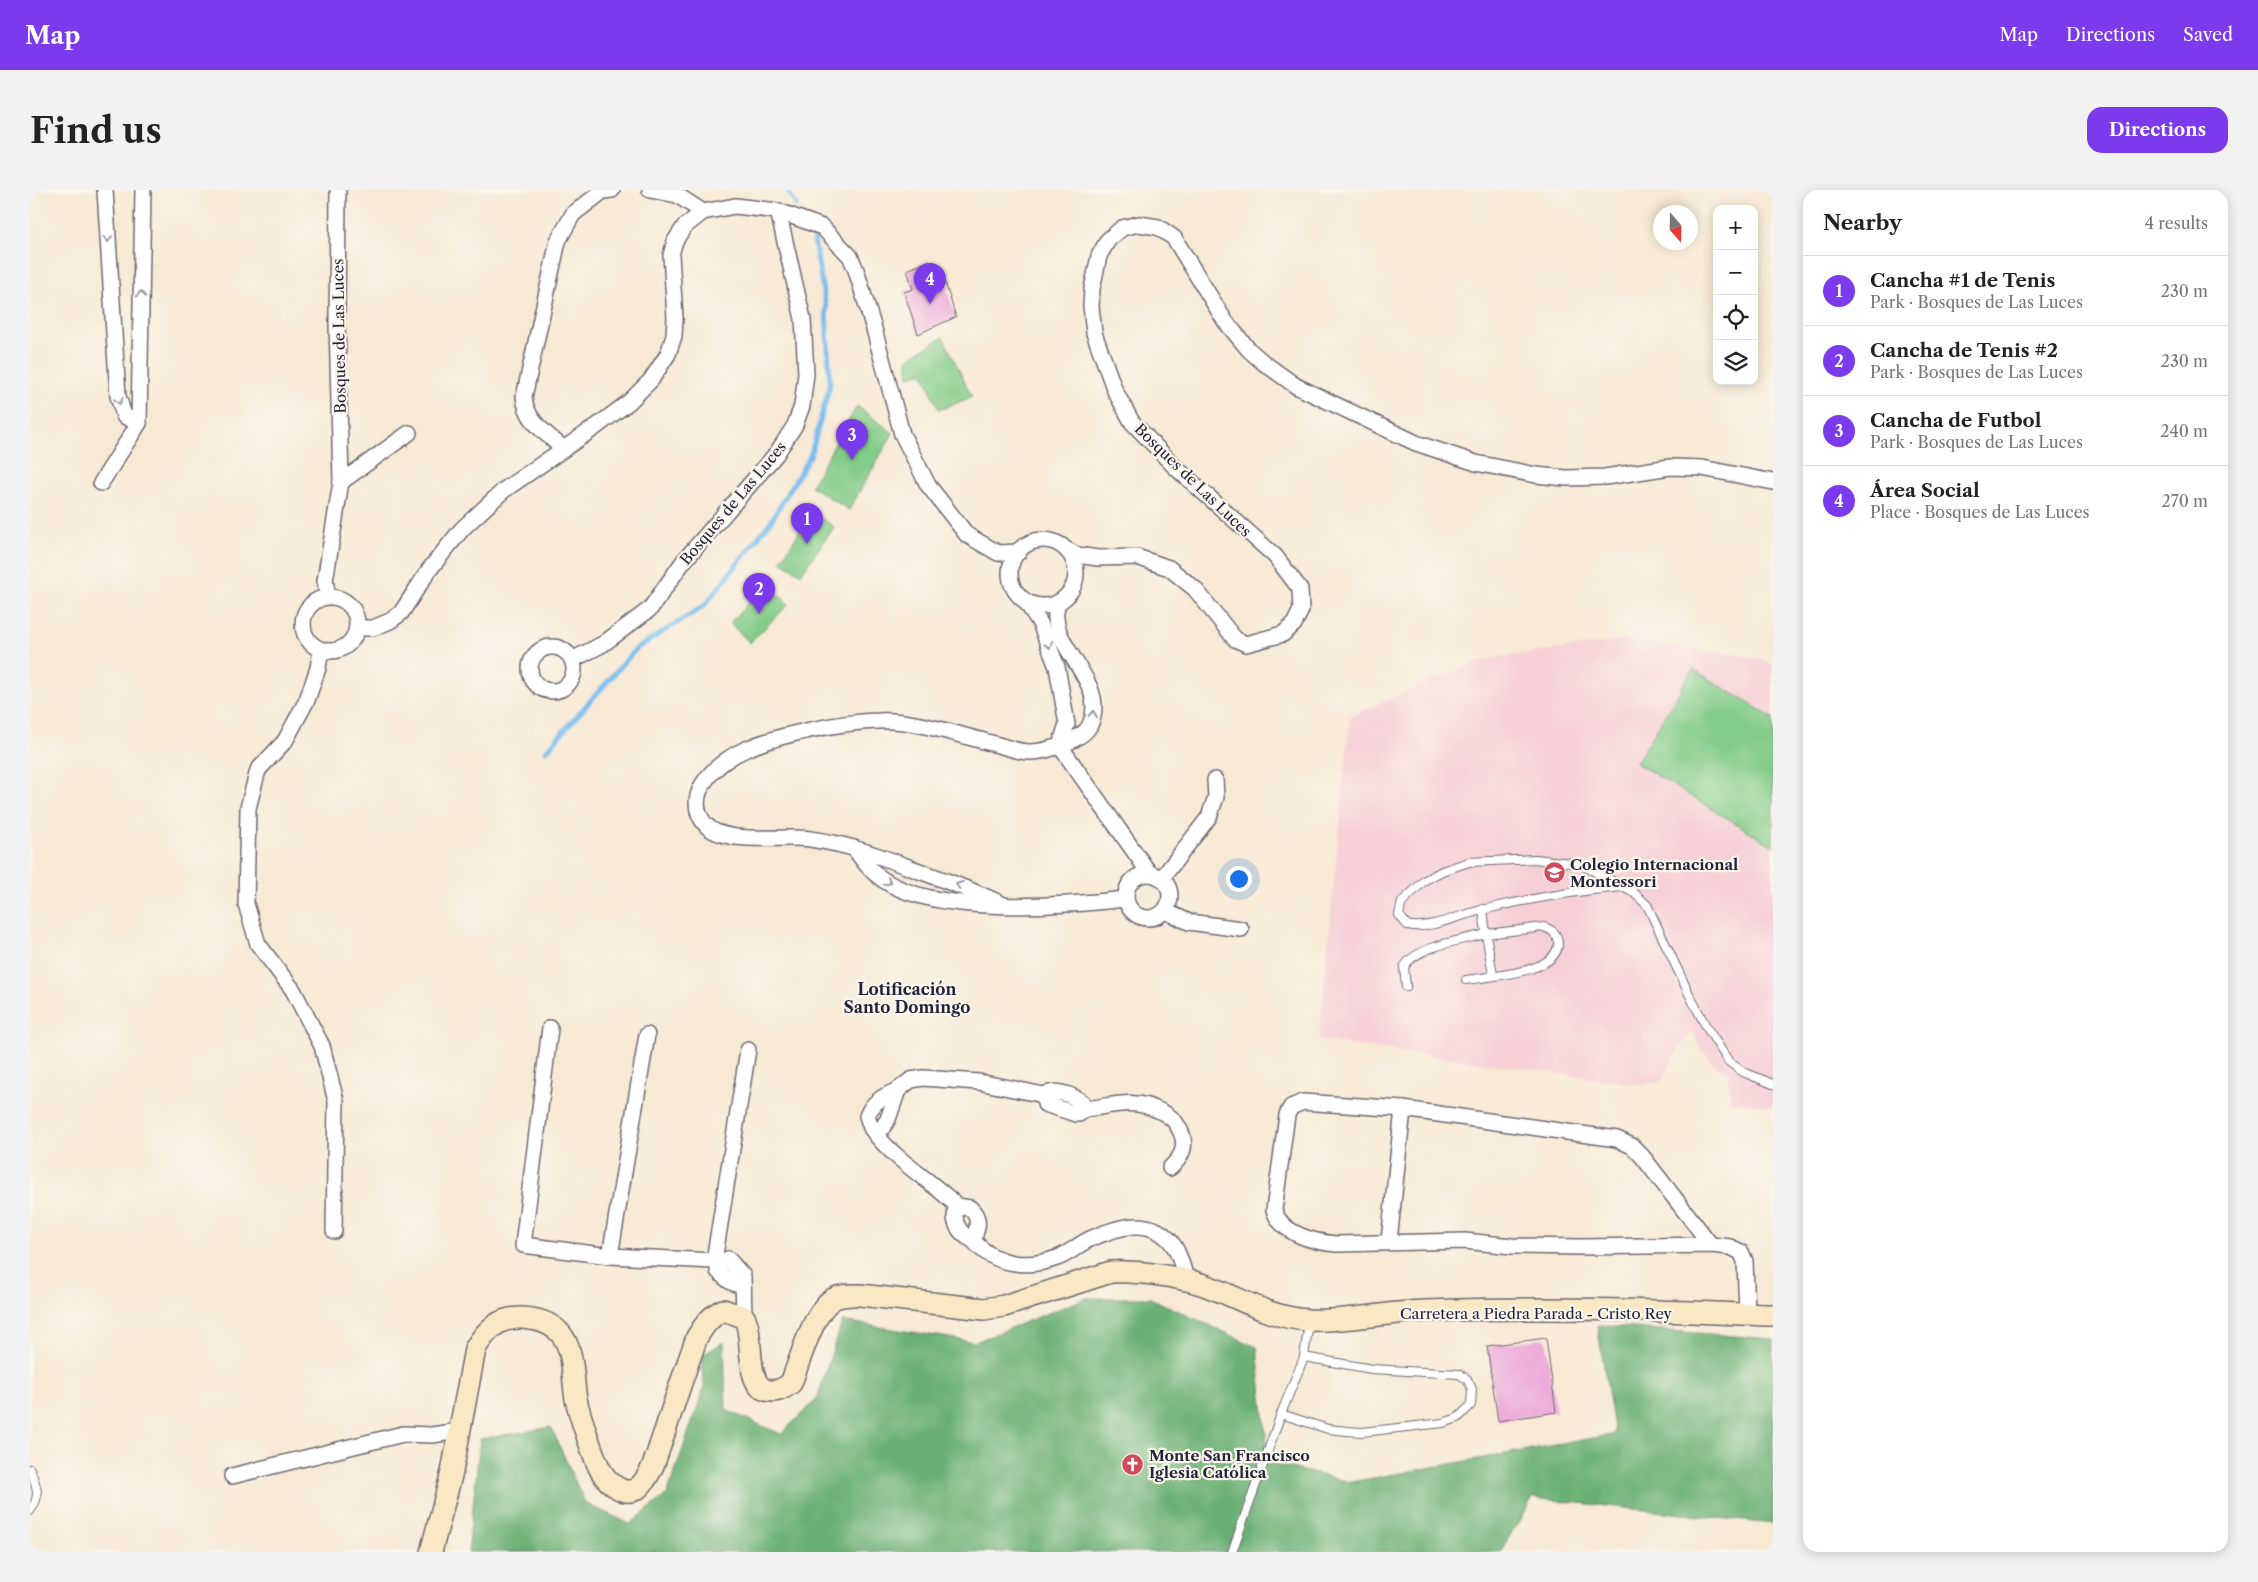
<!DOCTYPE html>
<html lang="en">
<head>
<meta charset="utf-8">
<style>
  :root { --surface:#fff; --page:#f2f2f2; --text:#222; --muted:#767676; --line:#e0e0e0; --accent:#7c3aed }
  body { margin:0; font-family:"Libre Caslon Text",serif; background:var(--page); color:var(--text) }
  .controls { position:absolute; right:15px; top:15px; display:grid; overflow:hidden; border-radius:10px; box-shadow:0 2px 12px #0003 }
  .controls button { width:45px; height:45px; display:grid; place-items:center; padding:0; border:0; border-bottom:1px solid var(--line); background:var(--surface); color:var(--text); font:25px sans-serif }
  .compass { position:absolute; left:1623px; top:15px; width:45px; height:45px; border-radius:50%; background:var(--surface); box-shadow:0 2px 12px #0003; rotate:160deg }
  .you { position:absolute; left:1208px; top:688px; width:18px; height:18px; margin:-12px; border:4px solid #fff; border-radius:50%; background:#1a73e8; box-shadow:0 0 0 8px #1a73e833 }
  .badge { display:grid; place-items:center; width:32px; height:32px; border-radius:50%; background:var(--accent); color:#fff; font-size:16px; font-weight:700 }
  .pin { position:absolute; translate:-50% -41px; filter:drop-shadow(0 1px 2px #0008) }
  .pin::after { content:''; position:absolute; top:26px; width:18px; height:15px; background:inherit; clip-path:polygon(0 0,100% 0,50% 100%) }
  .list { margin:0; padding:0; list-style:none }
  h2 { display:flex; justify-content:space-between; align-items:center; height:65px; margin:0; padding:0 20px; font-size:21px }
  h2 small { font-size:16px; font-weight:400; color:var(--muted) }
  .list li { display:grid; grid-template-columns:32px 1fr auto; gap:15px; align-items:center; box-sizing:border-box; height:70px; padding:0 20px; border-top:1px solid var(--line) }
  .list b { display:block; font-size:19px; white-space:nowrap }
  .list p { margin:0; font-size:16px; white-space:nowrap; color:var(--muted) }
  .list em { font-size:16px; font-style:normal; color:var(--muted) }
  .icon { flex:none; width:28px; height:28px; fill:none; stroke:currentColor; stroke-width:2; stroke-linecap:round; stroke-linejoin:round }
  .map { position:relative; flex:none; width:1743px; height:1362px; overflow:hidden; border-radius:15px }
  header { display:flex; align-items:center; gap:30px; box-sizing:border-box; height:70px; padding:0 25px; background:var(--accent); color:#fff }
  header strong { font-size:24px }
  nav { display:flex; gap:28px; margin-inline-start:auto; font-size:18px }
  .intro { display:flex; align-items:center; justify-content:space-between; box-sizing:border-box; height:120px; padding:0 30px }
  h1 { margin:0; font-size:35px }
  .button { padding:12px 22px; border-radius:15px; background:var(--accent); color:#fff; font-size:18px; font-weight:700 }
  main { display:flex; gap:30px; padding:0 30px }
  aside { flex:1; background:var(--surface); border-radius:15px; box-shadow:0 2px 12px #0003 }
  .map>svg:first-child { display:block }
  .built { fill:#f6cfd7 }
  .green { fill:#84cc89; stroke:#537762 }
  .forest { fill:#6bb075; stroke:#466958 }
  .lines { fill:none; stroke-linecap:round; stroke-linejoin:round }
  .stream { stroke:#77bcee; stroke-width:5 }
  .building { fill:#ecaad9 }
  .service-casing { stroke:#6d6871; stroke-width:10 }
  .minor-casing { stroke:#6d6871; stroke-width:18 }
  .secondary-casing { stroke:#6d6871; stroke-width:24 }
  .service { stroke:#fff; stroke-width:8 }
  .minor { stroke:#fff; stroke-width:15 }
  .secondary { stroke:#fae7c3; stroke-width:21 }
  .oneway { stroke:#9c9ca7 }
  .labels { text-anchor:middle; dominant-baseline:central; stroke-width:4.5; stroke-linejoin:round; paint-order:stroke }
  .street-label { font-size:15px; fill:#22223b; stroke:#fbf7ec }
  .poi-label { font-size:15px; font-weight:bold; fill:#22223b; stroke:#fbf7ec; text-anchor:start }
  .neighbourhood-label { font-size:16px; font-weight:bold; fill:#22223b; stroke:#fbf7ec }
</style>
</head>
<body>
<header>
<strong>Map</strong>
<nav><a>Map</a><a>Directions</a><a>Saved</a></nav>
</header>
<div class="intro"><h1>Find us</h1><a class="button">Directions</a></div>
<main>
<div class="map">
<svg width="1743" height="1362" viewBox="0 0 1743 1362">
  <rect width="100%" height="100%" fill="#fbf7ec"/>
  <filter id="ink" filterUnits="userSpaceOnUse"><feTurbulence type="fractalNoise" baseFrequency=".02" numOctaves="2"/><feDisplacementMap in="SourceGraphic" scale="10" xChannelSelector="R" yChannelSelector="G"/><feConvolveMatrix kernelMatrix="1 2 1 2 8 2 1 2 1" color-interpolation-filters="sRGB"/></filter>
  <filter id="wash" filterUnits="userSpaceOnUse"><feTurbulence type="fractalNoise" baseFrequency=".0096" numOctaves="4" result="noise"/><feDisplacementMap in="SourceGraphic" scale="20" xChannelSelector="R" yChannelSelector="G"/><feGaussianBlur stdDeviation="1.12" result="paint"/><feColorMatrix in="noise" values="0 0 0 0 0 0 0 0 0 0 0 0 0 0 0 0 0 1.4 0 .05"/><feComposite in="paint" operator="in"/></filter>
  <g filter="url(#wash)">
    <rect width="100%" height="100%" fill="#f7e9d4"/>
    <!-- built -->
    <polygon class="built" points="1598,450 1731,468 1743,475 1743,917 1700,912 1697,882 1682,872 1670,858 1662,841 1649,858 1631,893 1604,894 1289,850 1320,526 1454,469"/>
    <!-- green -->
    <g class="green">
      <polygon points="913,147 942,207 909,220 893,182 879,186 877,169"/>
      <polygon points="827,216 863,243 819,320 781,296"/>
      <polygon points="782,322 804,337 771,384 751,371"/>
      <polygon points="737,393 759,414 720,453 700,433"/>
      <polygon points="1663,479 1743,528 1743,656 1606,573"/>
    </g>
    <!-- forest -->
    <polygon class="forest" points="1056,1108 1120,1108 1227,1157 1239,1273 1321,1292 1585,1244 1567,1135 1743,1149 1743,1334 1503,1308 1470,1362 438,1362 450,1249 521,1237 555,1313 600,1334 637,1304 674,1198 672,1165 694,1152 696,1220 751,1244 787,1209 812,1131 945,1152"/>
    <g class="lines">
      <!-- stream -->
      <g class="stream">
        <polyline points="757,0 766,15"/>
        <polyline points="516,561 606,459 674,416 741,331 781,264 800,195 796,118 783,44"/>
      </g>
    </g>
    <g id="blocks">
      <!-- building -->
      <g class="building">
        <polygon points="899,71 905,89 913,86 926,127 888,144 874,102 883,99 877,80"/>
        <polygon points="1516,1148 1526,1222 1468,1231 1457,1156"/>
      </g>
    </g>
  </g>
  <g filter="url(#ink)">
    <use href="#blocks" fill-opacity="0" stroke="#6d6871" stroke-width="1"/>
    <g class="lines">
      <defs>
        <g id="service">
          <path d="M1592,697C1546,701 1497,709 1452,720C1432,724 1397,741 1377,735L1369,725L1372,712L1395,690L1412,681L1439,672L1505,669L1550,674L1602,701L1617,715L1662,810L1677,838L1699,872L1713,882L1743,894"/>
          <path d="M1436,790C1458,786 1530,784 1528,752C1527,743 1522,740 1514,737L1456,744L1453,719"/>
          <path d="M1376,797L1374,777C1386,756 1433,750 1456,744L1463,785"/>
          <polyline points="1251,1224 1298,1239 1317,1241 1332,1242 1413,1233 1428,1228 1441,1215 1442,1199 1437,1189 1429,1184 1342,1179 1274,1167"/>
          <path d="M0,1279C6,1295 12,1306 0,1321"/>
          <polyline points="1202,1362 1251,1224 1274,1167 1279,1132"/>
        </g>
        <g id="minor">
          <polyline points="75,0 88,206 94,226 109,233 113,0"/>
          <polyline points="620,0 647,5 673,22"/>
          <path d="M534,259C517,244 496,231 494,207L528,51L543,24L573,1L582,0"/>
          <polyline points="311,292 379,243"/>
          <polyline points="71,293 109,233"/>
          <circle cx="1013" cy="383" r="33"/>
          <polyline points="1037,360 1047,365 1068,368 1107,367 1139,378 1165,399 1205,449 1216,454 1253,444 1264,434 1271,420 1270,399 1245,366 1146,278 1102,232 1085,201 1064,143 1061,116 1062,99 1069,66 1078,50 1092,38 1109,34 1128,37 1144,48 1195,131 1219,160 1234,173 1266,196 1386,253 1446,273 1506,285 1536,288 1575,287 1640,277 1672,278 1743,292"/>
          <polyline points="298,406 295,391 311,292 307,132 308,0"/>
          <circle cx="300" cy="434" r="27"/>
          <polyline points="996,412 1010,433 1027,477 1037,534 1030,556"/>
          <polyline points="327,438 343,438 360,431 371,423 399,380 432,339 474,300 567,236 599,212 621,190 638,164 644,146 645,128 641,65 645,51 654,37 673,22 705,16 748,21 792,37 820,66 826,80 844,139 872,244 898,295 937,345 968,363 989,362"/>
          <circle cx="522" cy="479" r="22"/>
          <polyline points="291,460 288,478 277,510 255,551 228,580 218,618 216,714 228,754 263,800 292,856 306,911 304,1041"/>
          <polyline points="542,470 573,454 620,419 653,372 747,263 765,235 772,216 776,184 773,129 748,21"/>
          <polyline points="1030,556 1120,684"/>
          <path d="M824,658C832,669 840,681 852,689C905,726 1032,716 1096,709"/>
          <circle cx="1118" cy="706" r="22"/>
          <polyline points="1132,688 1179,627 1186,607 1185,590"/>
          <path d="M974,715C943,700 912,689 881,678C847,665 817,654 780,649C754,645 693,656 675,634C650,603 690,570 716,559C751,544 811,532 849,531C882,529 929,545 961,553C973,556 988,562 1000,562C1017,562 1053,550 1060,535C1081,490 1013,455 1028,413"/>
          <polyline points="1135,721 1159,732 1211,739"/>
          <polyline points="520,838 493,1055 580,1066 684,1071 689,1074"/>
          <polyline points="868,900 881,890 893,888 949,892 1014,905"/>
          <path d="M868,900L858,929L847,946L841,938L837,926C843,911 854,906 868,900Z"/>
          <path d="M1055,919L1052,912C1040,904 1026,899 1014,905L1015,914L1046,924H1049L1055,919C1083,916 1102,907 1130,921C1142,927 1147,932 1152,945C1157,959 1150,969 1140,978"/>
          <path d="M847,946C870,974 902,991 927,1016"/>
          <path d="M927,1016L940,1018C951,1028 948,1037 943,1050C929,1044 921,1031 927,1016Z"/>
          <path d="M943,1050C963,1075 997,1079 1027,1068C1039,1064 1049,1054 1060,1049C1087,1037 1119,1026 1141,1052C1149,1061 1153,1079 1157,1091"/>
          <polyline points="1359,1051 1373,919"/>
          <path d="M1681,1055L1612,966L1602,956L1587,949L1373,919L1273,912L1261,917L1257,925L1244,1020C1251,1044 1284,1052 1306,1054L1435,1051L1482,1056L1551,1057L1681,1055L1700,1057L1711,1062L1715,1071L1717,1124"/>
          <polyline points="580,1066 617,845"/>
          <polyline points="684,1071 718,860"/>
          <polyline points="689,1074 698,1069 713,1086 714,1127"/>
          <path d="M689,1074L688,1081C696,1089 701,1094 712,1095"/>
          <polyline points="202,1286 373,1244 402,1245 429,1241"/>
        </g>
        <path id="secondary" d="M401,1362L422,1282L445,1159C456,1140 469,1127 492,1128C507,1129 520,1132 530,1143C545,1160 542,1188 546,1209C549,1223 564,1269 571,1281C578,1293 597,1310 610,1296C624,1282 628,1259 635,1241C645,1210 656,1178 667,1147C674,1136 680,1126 693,1120L714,1127C725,1145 714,1193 736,1200C746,1203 753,1199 761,1193C770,1171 783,1121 803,1109C812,1104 821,1105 830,1105L954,1119L974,1116L1081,1082C1108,1081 1146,1086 1171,1094C1208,1106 1238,1128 1278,1130C1317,1132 1356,1122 1395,1121C1511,1116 1627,1121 1743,1125"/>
      </defs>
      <!-- service casing -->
      <use href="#service" class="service-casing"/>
      <!-- minor casing -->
      <use href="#minor" class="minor-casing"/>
      <!-- secondary casing -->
      <use href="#secondary" class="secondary-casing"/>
      <!-- service -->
      <use href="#service" class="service"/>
      <!-- minor -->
      <use href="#minor" class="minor"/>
      <!-- secondary -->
      <use href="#secondary" class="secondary"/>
    </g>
    <!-- one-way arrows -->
    <defs><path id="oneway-chevron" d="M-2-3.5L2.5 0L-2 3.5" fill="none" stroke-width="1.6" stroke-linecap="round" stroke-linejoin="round" transform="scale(1.25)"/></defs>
    <g class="oneway">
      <use href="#oneway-chevron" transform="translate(78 49) rotate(87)"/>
      <use href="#oneway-chevron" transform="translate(111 104) rotate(-89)"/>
      <use href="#oneway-chevron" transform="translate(89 211) rotate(79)"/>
      <use href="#oneway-chevron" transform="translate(1019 455) rotate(68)"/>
      <use href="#oneway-chevron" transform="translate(1063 524) rotate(-81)"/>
      <use href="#oneway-chevron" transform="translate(858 692) rotate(30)"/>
      <use href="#oneway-chevron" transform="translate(929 695) rotate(-160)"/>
    </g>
  </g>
  <!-- icons -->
  <defs>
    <symbol id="school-disc" viewBox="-11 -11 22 22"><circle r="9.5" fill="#d1495b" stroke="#fbf7ec"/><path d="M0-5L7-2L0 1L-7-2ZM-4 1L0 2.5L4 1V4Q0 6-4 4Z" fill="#fff"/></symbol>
    <symbol id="church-disc" viewBox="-11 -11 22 22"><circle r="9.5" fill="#d1495b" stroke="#fbf7ec"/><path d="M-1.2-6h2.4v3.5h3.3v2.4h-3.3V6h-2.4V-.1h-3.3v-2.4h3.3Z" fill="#fff"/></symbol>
  </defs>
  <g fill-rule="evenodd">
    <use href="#school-disc" x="1512" y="670" width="25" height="25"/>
    <use href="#church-disc" x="1090" y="1262" width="25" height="25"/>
  </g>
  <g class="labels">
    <!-- street labels -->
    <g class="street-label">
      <text transform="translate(309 146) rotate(-91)">Bosques de Las Luces</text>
      <text transform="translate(1163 290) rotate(44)">Bosques de Las Luces</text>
      <text transform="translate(703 313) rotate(-50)">Bosques de Las Luces</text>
      <text x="1506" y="1123">Carretera a Piedra Parada - Cristo Rey</text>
    </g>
    <!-- poi labels -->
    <g class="poi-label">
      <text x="1540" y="674">Colegio Internacional<tspan x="1540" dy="17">Montessori</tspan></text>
      <text x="1119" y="1265">Monte San Francisco<tspan x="1119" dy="17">Iglesia Católica</tspan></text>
    </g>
    <!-- neighbourhood labels -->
    <g class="neighbourhood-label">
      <text x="877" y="799">Lotificación<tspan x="877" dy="18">Santo Domingo</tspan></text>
    </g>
  </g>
</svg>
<div class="controls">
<button>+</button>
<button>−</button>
<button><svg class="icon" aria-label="locate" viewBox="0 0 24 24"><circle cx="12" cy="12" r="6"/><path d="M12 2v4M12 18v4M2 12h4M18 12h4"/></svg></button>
<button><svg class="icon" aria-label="layers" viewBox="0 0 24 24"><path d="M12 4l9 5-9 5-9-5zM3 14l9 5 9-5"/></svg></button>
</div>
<svg class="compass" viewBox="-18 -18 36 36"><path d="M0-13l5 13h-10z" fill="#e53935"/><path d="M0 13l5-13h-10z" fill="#767676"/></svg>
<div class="you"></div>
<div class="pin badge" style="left:777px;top:354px">1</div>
<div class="pin badge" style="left:729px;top:424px">2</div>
<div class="pin badge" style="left:822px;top:270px">3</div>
<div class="pin badge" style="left:900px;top:114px">4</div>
</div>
<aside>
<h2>Nearby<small>4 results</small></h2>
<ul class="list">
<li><span class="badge">1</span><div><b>Cancha #1 de Tenis</b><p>Park · Bosques de Las Luces</p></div><em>230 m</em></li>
<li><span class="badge">2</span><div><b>Cancha de Tenis #2</b><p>Park · Bosques de Las Luces</p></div><em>230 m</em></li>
<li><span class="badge">3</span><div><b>Cancha de Futbol</b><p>Park · Bosques de Las Luces</p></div><em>240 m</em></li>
<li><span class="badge">4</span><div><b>Área Social</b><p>Place · Bosques de Las Luces</p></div><em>270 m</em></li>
</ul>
</aside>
</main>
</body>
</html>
